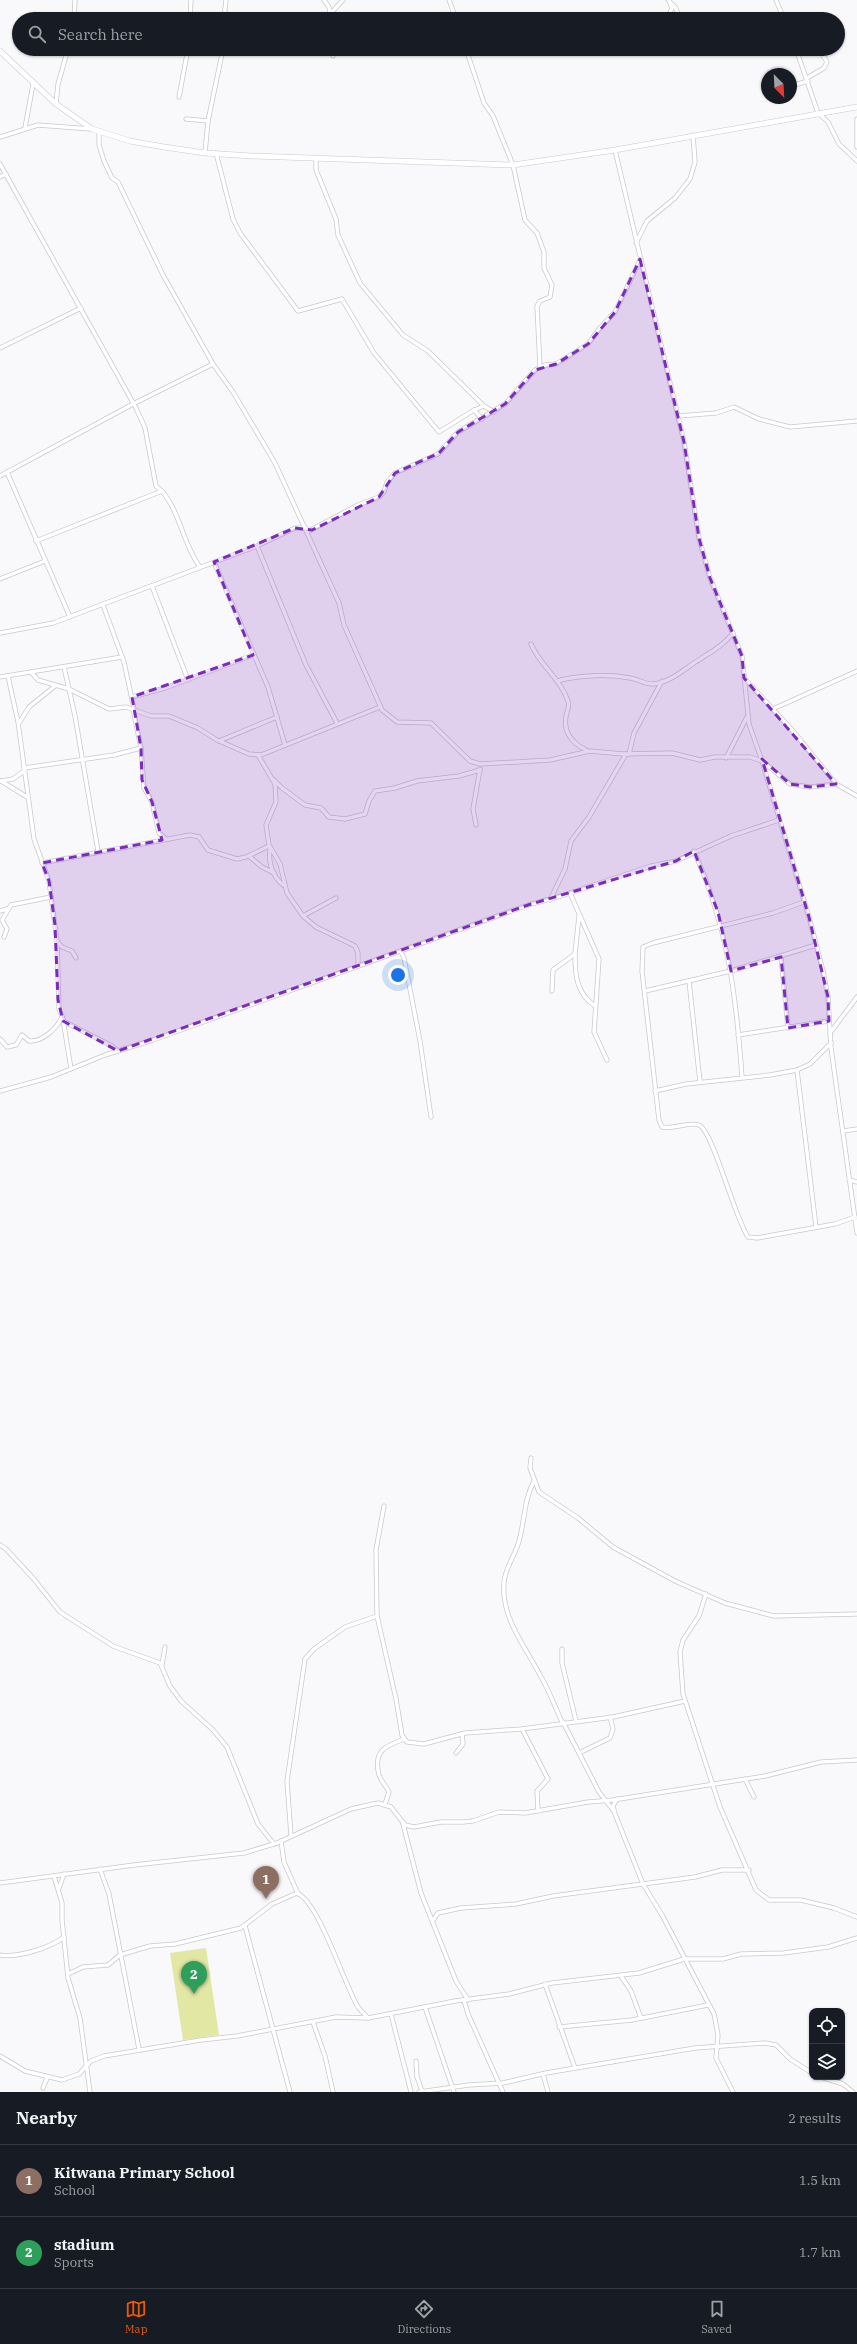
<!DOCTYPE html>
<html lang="en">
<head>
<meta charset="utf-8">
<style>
  :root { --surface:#171b24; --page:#20242c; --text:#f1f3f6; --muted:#9ea1a6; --line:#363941; --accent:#ea580c }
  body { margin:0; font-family:"IBM Plex Serif",serif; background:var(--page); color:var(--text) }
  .controls { position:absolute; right:12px; bottom:12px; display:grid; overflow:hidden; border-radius:8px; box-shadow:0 1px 3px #0004 }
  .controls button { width:36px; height:36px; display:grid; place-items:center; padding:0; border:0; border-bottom:1px solid var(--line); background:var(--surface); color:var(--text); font:20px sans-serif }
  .compass { position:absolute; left:761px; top:68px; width:36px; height:36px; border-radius:50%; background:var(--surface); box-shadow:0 1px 3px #0004; rotate:156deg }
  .you { position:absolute; left:398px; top:975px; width:14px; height:14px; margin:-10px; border:3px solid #fff; border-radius:50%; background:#1a73e8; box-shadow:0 0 0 6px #1a73e833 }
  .badge { display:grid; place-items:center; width:26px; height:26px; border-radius:50%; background:var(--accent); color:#fff; font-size:13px; font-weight:700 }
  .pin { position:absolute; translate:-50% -33px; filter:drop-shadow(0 1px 2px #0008) }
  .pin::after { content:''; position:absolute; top:21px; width:14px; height:12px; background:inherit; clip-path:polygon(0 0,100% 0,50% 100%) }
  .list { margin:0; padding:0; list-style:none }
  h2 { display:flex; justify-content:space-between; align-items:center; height:52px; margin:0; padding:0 16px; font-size:17px }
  h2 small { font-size:13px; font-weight:400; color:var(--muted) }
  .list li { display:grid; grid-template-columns:26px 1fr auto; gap:12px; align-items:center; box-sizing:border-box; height:72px; padding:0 16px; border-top:1px solid var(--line) }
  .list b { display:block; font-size:15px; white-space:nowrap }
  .list p { margin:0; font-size:13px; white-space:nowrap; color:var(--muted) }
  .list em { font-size:13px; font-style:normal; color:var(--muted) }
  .icon { flex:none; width:22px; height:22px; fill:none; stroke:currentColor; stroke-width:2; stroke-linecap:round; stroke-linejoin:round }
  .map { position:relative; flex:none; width:857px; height:2092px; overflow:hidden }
  .search { position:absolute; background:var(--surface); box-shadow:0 1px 3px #0004; left:12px; right:12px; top:12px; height:44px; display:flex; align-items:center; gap:10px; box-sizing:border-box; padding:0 14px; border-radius:22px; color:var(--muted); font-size:15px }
  .sheet { height:196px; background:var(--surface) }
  nav { display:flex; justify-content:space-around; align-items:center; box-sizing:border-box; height:56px; border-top:1px solid var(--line); background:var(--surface); font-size:11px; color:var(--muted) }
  nav a { display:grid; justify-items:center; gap:2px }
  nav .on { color:var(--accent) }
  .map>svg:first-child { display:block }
  .pitch { fill:#e2e8a4 }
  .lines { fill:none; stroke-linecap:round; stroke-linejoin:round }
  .street-casing { stroke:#c9c9cb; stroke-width:5 }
  .secondary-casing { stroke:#c9c9cb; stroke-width:6 }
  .street { stroke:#fff; stroke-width:3.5 }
  .secondary { stroke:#fff; stroke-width:5 }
  .marked { fill:#7b2cbf; fill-opacity:0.2; stroke:#7b2cbf; stroke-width:3; stroke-dasharray:8 5; stroke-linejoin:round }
</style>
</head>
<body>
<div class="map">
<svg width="857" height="2092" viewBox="0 0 857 2092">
  <rect width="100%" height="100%" fill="#f9f9fb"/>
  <!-- pitch -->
  <polygon class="pitch" points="206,1948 219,2035 183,2040 170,1953"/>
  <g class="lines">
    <defs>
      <g id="street">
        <polyline points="324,0 329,7 331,19"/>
        <polyline points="449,0 456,19"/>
        <polyline points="668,0 675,7 681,19"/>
        <polyline points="776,0 784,19"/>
        <polyline points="331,13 343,0"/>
        <polyline points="74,19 75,0"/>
        <polyline points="190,19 191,0"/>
        <polyline points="224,19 226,0"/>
        <polyline points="667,19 672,8 670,3"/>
        <polyline points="333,49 333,56"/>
        <polyline points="466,49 484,103 493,116 513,165 525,220 537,233 544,252 544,268 552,285 550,297 540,301 537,306 540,368"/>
        <polyline points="796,49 818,113 828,122 839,144 857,161"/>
        <polyline points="807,49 822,54 827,62 824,68 807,78"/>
        <polyline points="791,86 808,81"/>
        <polyline points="179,97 188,49"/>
        <polyline points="56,104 58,84 68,49"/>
        <polyline points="186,119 208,121"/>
        <polyline points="857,119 857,147"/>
        <polyline points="25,128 33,84"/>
        <polyline points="99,131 99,145 104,161 112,178 118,182 163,275 213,364 233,392 275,463 339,603 344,625 382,710 397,722 431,723 470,761 480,764 550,760 590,751 623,754 672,753 700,760 715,757 750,757 762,761 790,784 810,787 836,784 857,796"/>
        <polyline points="0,137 38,125 91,129"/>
        <polyline points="615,150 684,442 699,538 710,578 742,656 749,724 762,761 809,917 823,971 828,997 831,1048 857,1233"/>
        <polyline points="205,153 208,121 223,49"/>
        <polyline points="216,153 233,219 240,233 298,311 342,299 374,353 439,432 474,410"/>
        <polyline points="316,159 316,170 336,219 338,235 360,283 403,335 428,351 484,406 474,410 482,419"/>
        <path d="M0,164L136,408L145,428L156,486C179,503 182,544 200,567"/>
        <polyline points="0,177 6,174"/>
        <polyline points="636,243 647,221 675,198 690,179 695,162 693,135"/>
        <polyline points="0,348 81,308"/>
        <polyline points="484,406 494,412"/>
        <polyline points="678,416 716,413 734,407 759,419 790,427 857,421"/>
        <polyline points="7,472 70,617"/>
        <polyline points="0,476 133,404 213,364"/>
        <polyline points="307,532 358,505 379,497 384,492 387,482 395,473 438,454 458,432 505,404 535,370 545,365 556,364 588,344 599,329 615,312 640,260"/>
        <polyline points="36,541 162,491"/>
        <polyline points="257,546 306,665 337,723"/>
        <polyline points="214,562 268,687 285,745"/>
        <polyline points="0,579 45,561"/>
        <polyline points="152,586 188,680"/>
        <polyline points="103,605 124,662 134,709"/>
        <polyline points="0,633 53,623 257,546 295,528 306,528"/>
        <path d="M531,644C540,666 560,678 568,701C570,706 567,711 566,716C563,733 572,743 586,750"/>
        <polyline points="64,667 75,716 98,851"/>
        <polyline points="31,672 38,680 69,689 109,709 126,707 151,716 169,716 198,728 217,740 249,754 261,755 271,751 380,707"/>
        <polyline points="8,676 18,722 34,839 49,881 57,941 59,1009 63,1019 71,1069"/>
        <polyline points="0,677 122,657"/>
        <polyline points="744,678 794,732 836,784"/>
        <path d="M557,681C579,675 608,674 630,678C638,679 646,685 654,684C670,682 682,671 694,663C709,653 722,647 733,633"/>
        <polyline points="132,697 165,688 253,655"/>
        <polyline points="133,709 141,748 144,788 152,802 159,833 166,839"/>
        <polyline points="773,709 857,671"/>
        <polyline points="19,723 29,707 55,686"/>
        <polyline points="219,741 277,717"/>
        <polyline points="629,754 634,733 662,681"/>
        <polyline points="258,755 275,784 276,802 266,825 269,845 280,864 287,893 303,916 316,927 355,946 358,953 358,966"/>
        <polyline points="726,758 747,717"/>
        <polyline points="24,768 114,755 141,748"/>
        <polyline points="274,780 282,788 305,805 321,808 329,817 345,819 365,814 369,801 375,791 395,788 417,781 459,776 480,770"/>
        <polyline points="1,781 27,797"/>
        <polyline points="1,781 13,779 24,771"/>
        <polyline points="476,825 473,809 480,769"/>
        <path d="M270,848C268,862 272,876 283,885"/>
        <path d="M694,851C728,927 736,994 742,1077"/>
        <polyline points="249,856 262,867 274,873"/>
        <polyline points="42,863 190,835 199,837 208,850 237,859 246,857 269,846"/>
        <polyline points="570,893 599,959 594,1032 607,1060"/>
        <polyline points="550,900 565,869 571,841 589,817 626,754"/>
        <path d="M804,902L773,913L653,943L643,947L642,971L659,1120L662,1127C674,1130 688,1121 699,1125C713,1131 735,1219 748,1237L757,1238L835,1224L855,1217"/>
        <polyline points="0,911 7,909"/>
        <polyline points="303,916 336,898"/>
        <polyline points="4,937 7,929 2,920 11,905 51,897"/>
        <polyline points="57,941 62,947 72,951 76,958"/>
        <polyline points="401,952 404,958 420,1041 431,1117"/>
        <path d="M575,955C575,976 577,994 595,1006"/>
        <polyline points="781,957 788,1028"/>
        <polyline points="689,981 700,1082"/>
        <polyline points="552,991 553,970 575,954 579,916"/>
        <polyline points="645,991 731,971 816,945"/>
        <polyline points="63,1021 112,1046 118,1051"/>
        <polyline points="830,1033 857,997"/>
        <polyline points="738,1035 829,1021"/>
        <path d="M0,1039L7,1047L16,1045L22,1035L29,1041C43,1042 57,1028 62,1017"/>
        <polyline points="797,1070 816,1227"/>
        <polyline points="0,1091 51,1077 105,1055 153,1040 528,905 561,896 651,866 676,861 731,836 779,820"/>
        <polyline points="655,1091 686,1084 770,1075 797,1070 810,1064 831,1043"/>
        <polyline points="843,1131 857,1129"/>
        <polyline points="849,1180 857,1182"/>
        <polyline points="531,1458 530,1468 539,1492 578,1518 613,1547 675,1581 725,1603 774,1616 857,1614"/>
        <path d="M534,1481C524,1500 525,1518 520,1537C517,1554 505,1566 504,1583C501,1618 525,1646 540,1675C549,1690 555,1707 562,1722"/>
        <polyline points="384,1506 376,1550 377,1616 396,1699 402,1735 407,1742 424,1744 465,1733 522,1729 613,1717 685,1701"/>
        <polyline points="0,1545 6,1549 33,1578 60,1612 113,1646 160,1663 170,1686 181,1701 213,1730 227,1747 258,1824 274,1844"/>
        <polyline points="706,1594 699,1616 683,1640 680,1652 683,1694 720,1807 756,1890 769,1900 801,1900 834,1908 857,1917"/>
        <polyline points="562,1649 562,1663 576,1721"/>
        <polyline points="162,1665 165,1647"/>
        <polyline points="563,1722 599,1792 613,1810"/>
        <polyline points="522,1729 548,1779 537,1791 538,1811"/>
        <polyline points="456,1753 463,1744 462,1734"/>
        <polyline points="579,1753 610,1738 613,1729 610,1717"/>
        <polyline points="745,1779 754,1797"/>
        <polyline points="617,1799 613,1806 615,1814 643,1884 662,1915 714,2014 718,2035 716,2058 733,2092"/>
        <path d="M385,1804L389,1792C386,1786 381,1781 379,1775C373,1751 385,1746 404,1739"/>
        <polyline points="403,1824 421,1893 456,1981 468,2000"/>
        <polyline points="291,1836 287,1781 305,1659 314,1649 345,1627 377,1616"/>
        <polyline points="281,1841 284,1862 298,1894"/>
        <polyline points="100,1869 109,1894 139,2049"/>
        <polyline points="54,1876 62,1903 62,1920 68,1978 80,2018 90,2092"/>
        <polyline points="0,1883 134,1865 244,1853 277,1843 351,1809 378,1803 391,1807 405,1825 414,1827 441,1822 463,1822 473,1821 499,1812 525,1813 588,1802 613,1800 765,1776 821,1762 857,1760"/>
        <polyline points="59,1888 64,1874"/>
        <polyline points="433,1920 438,1913 461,1908 516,1904 553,1896 695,1877 722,1870 749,1870"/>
        <polyline points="245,1926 290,2092"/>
        <path d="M0,1955C17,1958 50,1948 64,1937"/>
        <path d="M68,1974L83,1967L108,1965L120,1955L150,1946L175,1944L241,1928L272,1904L297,1893C319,1902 344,1984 358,2007C361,2011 365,2015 368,2018"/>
        <polyline points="621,1976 631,1991 641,2018"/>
        <polyline points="545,1984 575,2068"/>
        <polyline points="464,2000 468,2014 503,2092"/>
        <polyline points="425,2007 454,2092"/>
        <polyline points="391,2014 411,2092"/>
        <polyline points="313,2022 325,2056 333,2092"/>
        <polyline points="559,2027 632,2020 708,2005"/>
        <polyline points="0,2056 25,2071 62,2080 79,2074 91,2061 104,2056 201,2040 237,2036 336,2017 368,2018 455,2001 509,1994 552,1983 639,1973 684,1959 723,1959 741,1954 784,1953 828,1947 857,1938"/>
        <polyline points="416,2061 417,2077 422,2091"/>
        <polyline points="543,2074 548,2092"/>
        <polyline points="821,2077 843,2084 853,2092"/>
        <polyline points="43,2088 47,2078"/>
        <polyline points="419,2092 469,2085 503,2083 546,2073 695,2048 765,2043 776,2045 790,2059 812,2073"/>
      </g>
      <polyline id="secondary" points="0,51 56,104 92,129 130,141 164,147 205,153 252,156 513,165 615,150 857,107"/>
    </defs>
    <!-- street casing -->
    <use href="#street" class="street-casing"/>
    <!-- secondary casing -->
    <use href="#secondary" class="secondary-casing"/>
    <!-- street -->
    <use href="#street" class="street"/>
    <!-- secondary -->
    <use href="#secondary" class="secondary"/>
  </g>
  <!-- marked area -->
  <path class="marked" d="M640,259L684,442L699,538L710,578L742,656L744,678L836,784L810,787L790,784L762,759L809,917L828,997L829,1021L788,1028L781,957L731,971L718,912L694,851L676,861L528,905L118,1051L63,1021L58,1000L55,925L49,881L42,863L162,840L152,802L142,780L141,748L132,697L253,655L214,562L295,528L312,530L379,497L395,473L439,453L458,432L505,404L535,370L556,364L588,344L615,312Z"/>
</svg>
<div class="controls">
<button><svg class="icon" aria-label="locate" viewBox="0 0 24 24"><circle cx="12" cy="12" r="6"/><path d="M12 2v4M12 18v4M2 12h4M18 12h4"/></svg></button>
<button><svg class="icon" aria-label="layers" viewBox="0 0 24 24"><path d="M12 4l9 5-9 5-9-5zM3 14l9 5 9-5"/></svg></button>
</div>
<svg class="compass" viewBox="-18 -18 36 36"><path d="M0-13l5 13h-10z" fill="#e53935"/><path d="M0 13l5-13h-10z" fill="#9ea1a6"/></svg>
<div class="you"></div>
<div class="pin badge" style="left:266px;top:1899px;background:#8d6e63">1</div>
<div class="pin badge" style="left:194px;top:1994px;background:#2e9e5b">2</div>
<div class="search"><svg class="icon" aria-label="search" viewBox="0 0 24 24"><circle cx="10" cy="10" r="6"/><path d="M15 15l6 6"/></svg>Search here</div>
</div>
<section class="sheet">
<h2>Nearby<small>2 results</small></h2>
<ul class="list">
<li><span class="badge" style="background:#8d6e63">1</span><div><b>Kitwana Primary School</b><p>School</p></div><em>1.5 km</em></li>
<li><span class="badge" style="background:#2e9e5b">2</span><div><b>stadium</b><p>Sports</p></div><em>1.7 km</em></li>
</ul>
</section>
<nav>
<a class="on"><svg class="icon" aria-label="map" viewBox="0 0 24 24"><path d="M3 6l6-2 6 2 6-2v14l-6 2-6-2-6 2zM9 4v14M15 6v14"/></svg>Map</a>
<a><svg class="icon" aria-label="directions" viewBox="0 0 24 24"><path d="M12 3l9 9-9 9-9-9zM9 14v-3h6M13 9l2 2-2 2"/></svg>Directions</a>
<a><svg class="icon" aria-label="saved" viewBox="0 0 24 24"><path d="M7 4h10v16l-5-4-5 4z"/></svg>Saved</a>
</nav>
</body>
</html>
